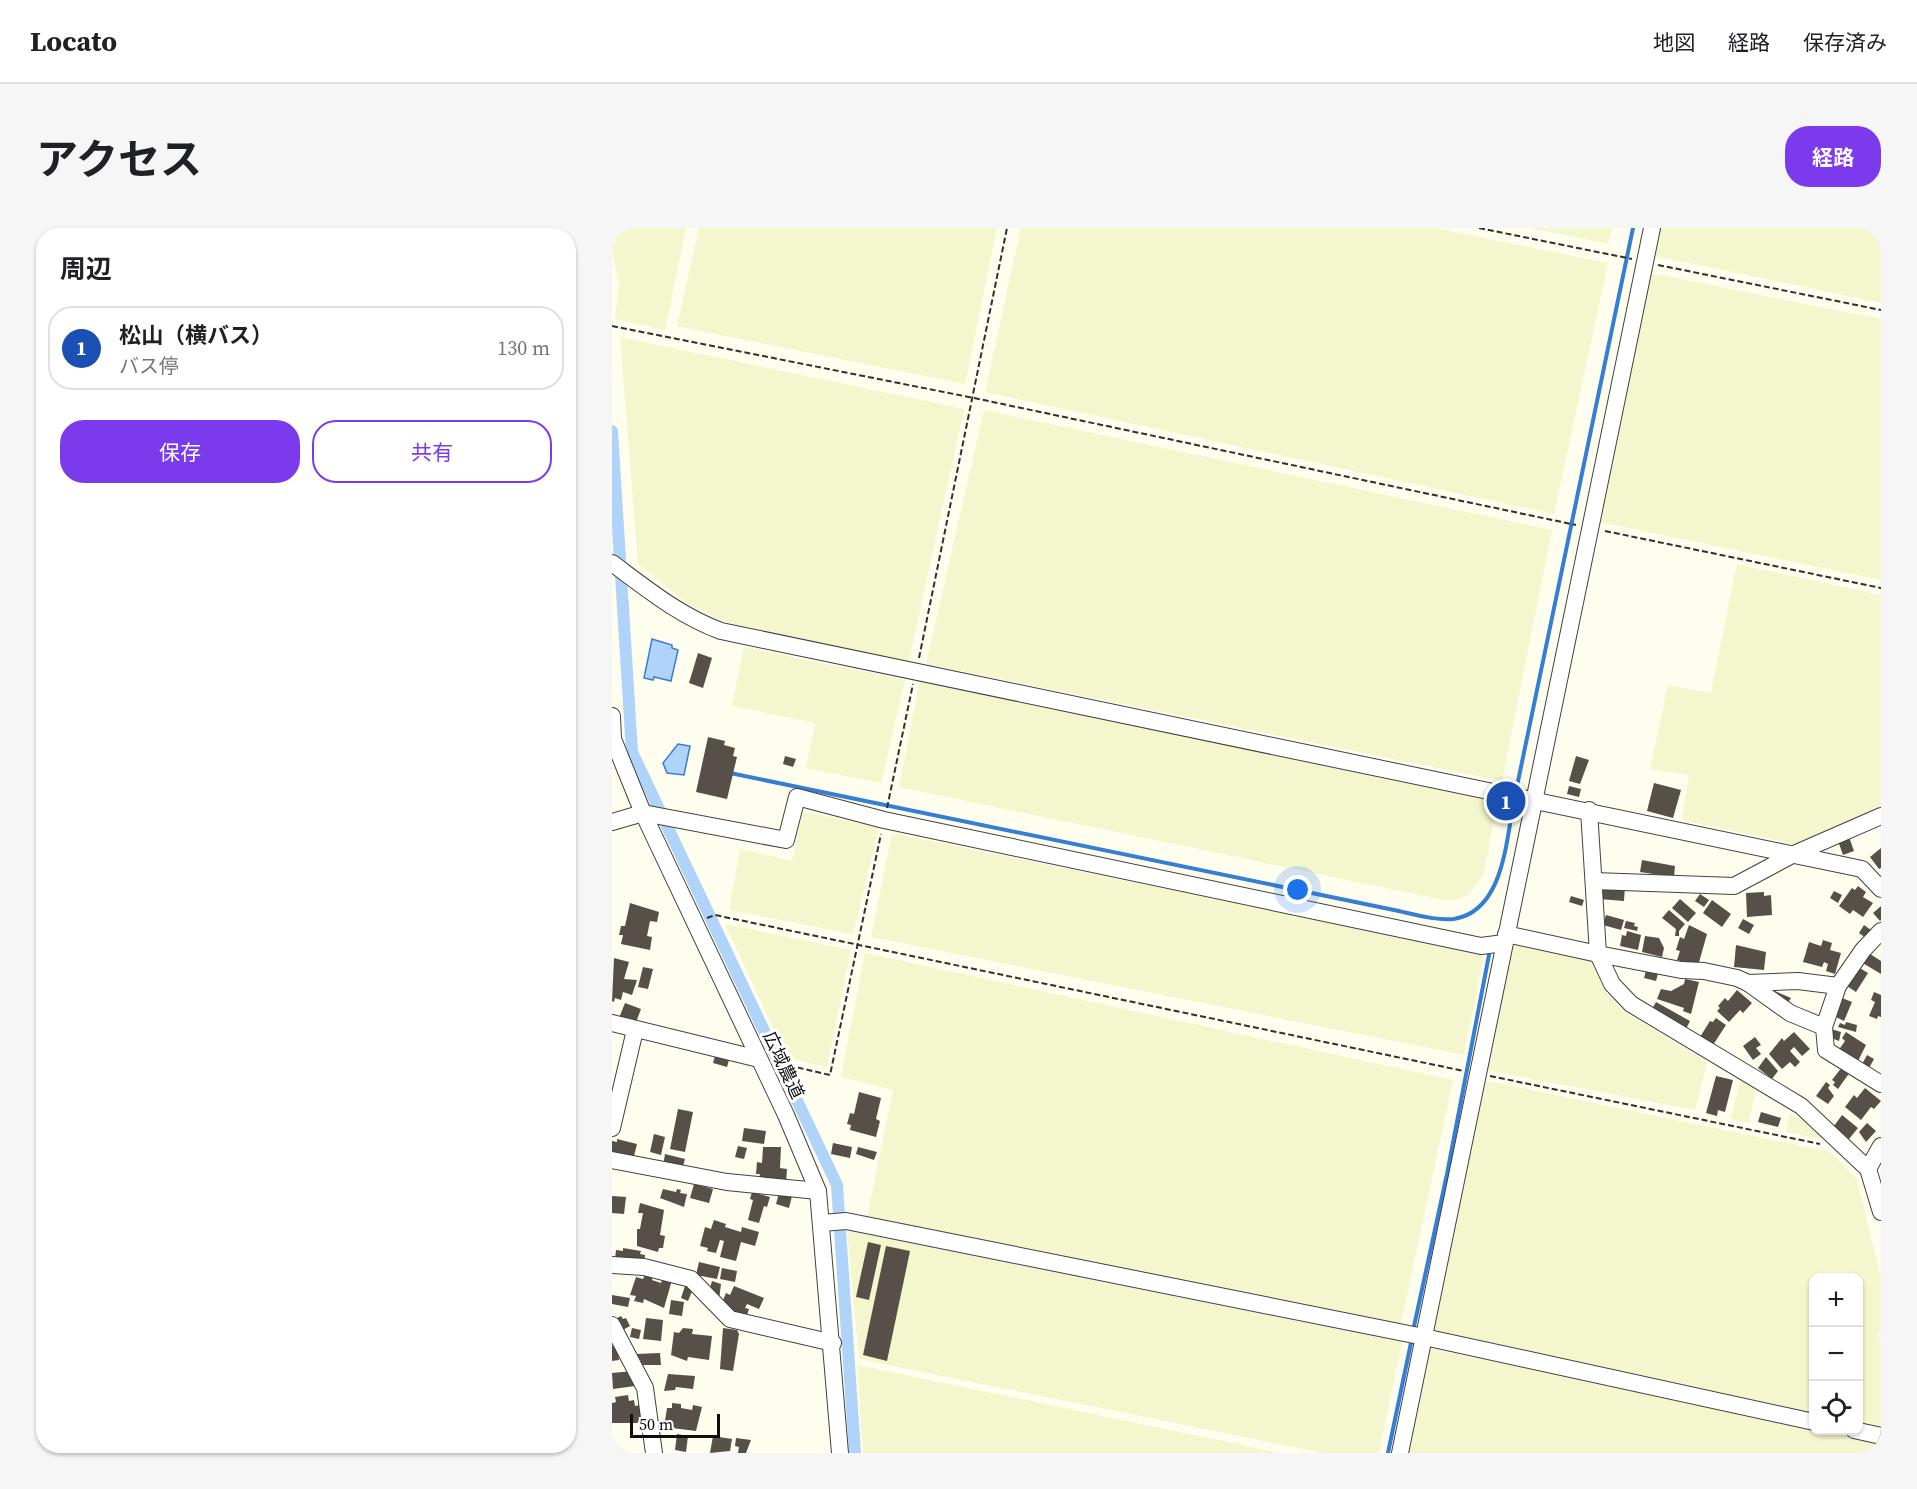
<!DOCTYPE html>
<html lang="ja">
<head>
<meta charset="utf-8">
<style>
  :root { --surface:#fff; --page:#f6f6f6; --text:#202124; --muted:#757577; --line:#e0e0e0; --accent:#7c3aed }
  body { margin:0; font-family:"Source Serif 4","Noto Sans JP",serif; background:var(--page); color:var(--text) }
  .controls { position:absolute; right:18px; bottom:18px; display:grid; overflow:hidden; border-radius:12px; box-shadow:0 2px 4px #0004 }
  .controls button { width:54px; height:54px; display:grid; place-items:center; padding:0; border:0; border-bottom:2px solid var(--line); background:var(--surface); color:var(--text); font:30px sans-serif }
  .scale { position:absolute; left:18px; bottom:15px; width:90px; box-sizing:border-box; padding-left:6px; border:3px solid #0e0e0e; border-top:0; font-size:16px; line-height:21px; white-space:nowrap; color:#0e0e0e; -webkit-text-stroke:4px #fff; paint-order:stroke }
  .you { position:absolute; left:686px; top:662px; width:21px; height:21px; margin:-15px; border:4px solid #fff; border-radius:50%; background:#1a73e8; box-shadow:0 0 0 9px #1a73e833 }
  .badge { display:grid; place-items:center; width:39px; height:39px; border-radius:50%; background:var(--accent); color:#fff; font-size:20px; font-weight:700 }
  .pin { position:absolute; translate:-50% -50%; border:3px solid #fff; box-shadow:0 2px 6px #0006 }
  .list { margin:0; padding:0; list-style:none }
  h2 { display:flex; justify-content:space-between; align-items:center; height:78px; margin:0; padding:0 24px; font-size:26px }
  h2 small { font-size:20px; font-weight:400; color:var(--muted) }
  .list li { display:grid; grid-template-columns:39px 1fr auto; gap:18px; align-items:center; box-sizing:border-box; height:84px; margin:0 12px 12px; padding:0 12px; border:2px solid var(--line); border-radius:24px }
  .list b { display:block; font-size:22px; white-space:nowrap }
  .list p { margin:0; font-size:20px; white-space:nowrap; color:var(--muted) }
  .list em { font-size:20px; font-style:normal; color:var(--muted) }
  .actions { display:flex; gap:12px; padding:18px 24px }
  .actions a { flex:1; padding:14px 0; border:2px solid var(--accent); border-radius:24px; text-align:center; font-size:21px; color:var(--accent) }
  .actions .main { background:var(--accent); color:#fff }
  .icon { flex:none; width:33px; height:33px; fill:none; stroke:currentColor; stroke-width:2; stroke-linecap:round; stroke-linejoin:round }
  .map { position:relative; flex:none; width:1269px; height:1225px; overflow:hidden; border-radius:24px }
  header { display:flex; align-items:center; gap:36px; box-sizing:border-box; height:84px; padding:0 30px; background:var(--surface); border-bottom:2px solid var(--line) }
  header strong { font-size:28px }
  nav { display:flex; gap:33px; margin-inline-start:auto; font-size:21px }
  .intro { display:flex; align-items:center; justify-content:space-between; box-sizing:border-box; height:144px; padding:0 36px }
  h1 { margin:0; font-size:42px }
  .button { padding:15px 27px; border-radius:24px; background:var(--accent); color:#fff; font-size:21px; font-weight:700 }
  main { display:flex; gap:36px; padding:0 36px }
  aside { flex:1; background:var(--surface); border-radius:24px; box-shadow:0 2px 4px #0004 }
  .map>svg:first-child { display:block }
  .farmland { fill:#f4f6cd }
  .water { fill:#b0d4f9; stroke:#347ed3; stroke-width:1.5 }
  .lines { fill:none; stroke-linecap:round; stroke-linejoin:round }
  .stream { stroke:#347ed3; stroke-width:4 }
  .canal { stroke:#b0d4f9; stroke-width:12 }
  .building { fill:#575049 }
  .minor-casing { stroke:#414141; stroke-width:18 }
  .path { stroke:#303030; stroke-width:2; stroke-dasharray:6 3; stroke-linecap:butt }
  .minor { stroke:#fff; stroke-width:16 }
  .labels { text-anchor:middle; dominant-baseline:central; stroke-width:6; stroke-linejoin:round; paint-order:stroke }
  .street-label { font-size:18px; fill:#0e0e0e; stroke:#fff }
</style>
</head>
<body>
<header>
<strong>Locato</strong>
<nav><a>地図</a><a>経路</a><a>保存済み</a></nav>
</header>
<div class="intro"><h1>アクセス</h1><a class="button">経路</a></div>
<main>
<aside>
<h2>周辺<small></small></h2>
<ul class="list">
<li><span class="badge" style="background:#1a4fb4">1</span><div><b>松山（横バス）</b><p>バス停</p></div><em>130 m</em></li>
</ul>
<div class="actions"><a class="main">保存</a><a>共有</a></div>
</aside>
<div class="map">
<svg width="1269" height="1225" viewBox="0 0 1269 1225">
  <rect width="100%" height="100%" fill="#fffeee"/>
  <!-- farmland -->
  <g class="farmland">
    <polygon points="0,0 74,0 53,102 3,91 7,57 0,22"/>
    <polygon points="87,0 385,0 353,156 65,98"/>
    <polygon points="409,0 823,0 996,35 942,286 373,164"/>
    <polygon points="918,0 1000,0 996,16"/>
    <polygon points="1048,0 1269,0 1269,75 1043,28"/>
    <polygon points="1039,45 1269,91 1269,352 987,294"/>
    <polygon points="8,109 352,181 297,433 123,398 77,377 26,336"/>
    <polygon points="372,182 940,302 890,553 314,436"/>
    <polygon points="1125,336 1269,367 1269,581 1188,617 1070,592 1077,547 1038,541 1056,457 1099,465"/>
    <polygon points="132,419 293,452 269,555 194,540 203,495 120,478"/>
    <polygon points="308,452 885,573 872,645 857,667 845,672 832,672 287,559"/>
    <polygon points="191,584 267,599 241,706 117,682 128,621 180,633"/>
    <polygon points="280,605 872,726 852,827 259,709"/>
    <polygon points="113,696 239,722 215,839 175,830"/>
    <polygon points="900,715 979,732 993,764 1017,787 1095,834 1083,882 873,842"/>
    <polygon points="253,725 841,852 788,1100 255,990 281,862 229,849"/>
    <polygon points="871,852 1218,924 1245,951 1269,1050 1269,1103 1266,1103 1269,1119 1269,1200 1247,1195 1246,1050 1202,1050 1201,1186 821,1105"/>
    <polygon points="1128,852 1144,860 1137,895 1119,891"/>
    <polygon points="1178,885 1210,906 1209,911 1174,904"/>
    <polygon points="235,1002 790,1114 767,1225 711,1225 247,1131"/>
    <polygon points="815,1120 1201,1199 1202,1202 1217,1203 1269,1213 1269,1225 795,1225"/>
    <polygon points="245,1137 668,1225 251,1225"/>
  </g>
  <!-- water -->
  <g class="water">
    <polygon points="40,411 60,417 60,420 66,422 59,453 42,449 41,452 32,450"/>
    <polygon points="66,516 78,518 72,547 55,545 51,535"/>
  </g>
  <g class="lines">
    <!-- stream -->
    <g class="stream">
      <path d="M118,545L782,682C801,686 824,693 842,691C892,683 894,612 902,573"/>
      <polyline points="904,563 1021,0"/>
      <polyline points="801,1103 835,946 877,727"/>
      <polyline points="776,1225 800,1110"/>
    </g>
    <!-- canal -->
    <polyline class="canal" points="0,203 20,524 225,957 243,1225"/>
  </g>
  <!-- building -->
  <g class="building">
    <polygon points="86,425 100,430 91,460 77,455"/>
    <polygon points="96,509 113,513 112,517 123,520 121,528 125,529 115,571 84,564"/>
    <polygon points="173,528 184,531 181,539 171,536"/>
    <polygon points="964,528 977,532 968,556 957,553"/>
    <polygon points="1042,555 1069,562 1061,590 1035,583"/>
    <polygon points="957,558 969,561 967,569 955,566"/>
    <polygon points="1237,609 1242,623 1231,627 1226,613"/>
    <polygon points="1269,620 1269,640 1267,641 1258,629"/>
    <polygon points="1030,632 1063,638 1062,649 1028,644"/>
    <polygon points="989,656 1013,658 1012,673 987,671"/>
    <polygon points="1246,658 1254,664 1251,669 1261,675 1251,689 1241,682 1238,686 1227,678 1240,660 1243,662"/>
    <polygon points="1222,663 1230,667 1226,675 1218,670"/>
    <polygon points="1152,664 1152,668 1159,667 1160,687 1135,689 1134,665"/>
    <polygon points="1088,666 1097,672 1092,679 1083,673"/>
    <polygon points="959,668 972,672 970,678 957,674"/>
    <polygon points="1068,671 1084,685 1076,694 1060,680"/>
    <polygon points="1100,672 1119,686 1110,699 1091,685"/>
    <polygon points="18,675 47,684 45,694 38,693 35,708 40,709 38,722 9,716 11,707 7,707 9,698 13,698"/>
    <polygon points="1269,678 1269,692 1268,693 1261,685"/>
    <polygon points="1057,682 1073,696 1067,703 1067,708 1063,708 1064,701 1050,690"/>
    <polygon points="994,687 1012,692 1009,702 991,697"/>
    <polygon points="1131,691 1142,697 1137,706 1126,700"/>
    <polygon points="1014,693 1023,695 1022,698 1026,699 1025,703 1012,700"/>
    <polygon points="1077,697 1095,706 1086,738 1065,732 1068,723 1064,722 1068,709 1072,711"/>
    <polygon points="1252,697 1259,702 1254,710 1247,705"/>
    <polygon points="1015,703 1029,707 1026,722 1008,718 1010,707 1014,708"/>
    <polygon points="1033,708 1047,710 1052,720 1050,729 1030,724"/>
    <polygon points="1211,712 1220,715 1218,722 1229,725 1223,746 1214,743 1216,736 1212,734 1210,739 1191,734 1197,714 1209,718"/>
    <polygon points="1124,717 1154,724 1152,742 1122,739"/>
    <polygon points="1255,724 1269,733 1269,746 1249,734"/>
    <polygon points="2,730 17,734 12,751 25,752 20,767 11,764 9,772 3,770 2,774 0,773"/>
    <polygon points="31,739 41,741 36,761 26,759"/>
    <polygon points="1035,739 1047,742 1044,753 1032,750"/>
    <polygon points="1246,739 1256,745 1244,764 1235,758"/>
    <polygon points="1073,751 1087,754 1079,786 1071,783 1072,780 1045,771 1049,761 1059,763 1072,756"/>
    <polygon points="1158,761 1179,770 1174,778"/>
    <polygon points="1125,762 1140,775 1131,785 1128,782 1117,794 1105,783 1108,780 1106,778 1113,770 1116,773"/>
    <polygon points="1262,764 1269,767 1269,789 1266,788 1265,791 1257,788 1263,774 1259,772"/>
    <polygon points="1230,770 1240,774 1232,793 1222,788"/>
    <polygon points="1044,774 1078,793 1074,801 1040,781"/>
    <polygon points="13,775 29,781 23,797 7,790"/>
    <polygon points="1104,790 1114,797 1101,817 1088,809 1098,793 1101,794"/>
    <polygon points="1234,794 1245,797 1244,804 1226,799 1228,795 1233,797"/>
    <polygon points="1219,801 1229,804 1227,813 1217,809"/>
    <polygon points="1182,804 1198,821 1190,828 1182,819 1178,823 1188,834 1183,839 1178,834 1170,841 1157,826 1170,810 1172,813"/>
    <polygon points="1234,804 1254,817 1244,837 1226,823 1233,813 1230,810"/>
    <polygon points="1143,809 1149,817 1144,820 1149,826 1141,832 1131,818"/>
    <polygon points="1255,827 1262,831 1256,842 1249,838"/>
    <polygon points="103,828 117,832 115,839 101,835"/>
    <polygon points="1154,829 1166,843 1160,851 1146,840"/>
    <polygon points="1230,839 1238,844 1226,861 1221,857 1223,854 1220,852"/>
    <polygon points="1104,848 1121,852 1113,884 1106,882 1105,888 1094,885"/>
    <polygon points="1214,854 1218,857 1216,860 1222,868 1216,876 1204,868"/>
    <polygon points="1253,860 1269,873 1262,881 1259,879 1249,892 1233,879 1242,867 1245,870"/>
    <polygon points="247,864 269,870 264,891 268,893 264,909 238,902 239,897 235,896 238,885 242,886"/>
    <polygon points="66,881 81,884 73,924 58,921"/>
    <polygon points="1149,884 1169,890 1166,899 1146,894"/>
    <polygon points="1230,887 1246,900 1237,911 1222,898"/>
    <polygon points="1255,895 1264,903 1254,914 1247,904"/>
    <polygon points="132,900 154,903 152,916 130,913"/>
    <polygon points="42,906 53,909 49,927 38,924"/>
    <polygon points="5,911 25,916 21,932 0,927 0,913 5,914"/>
    <polygon points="221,915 240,919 238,930 219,926"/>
    <polygon points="126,918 135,920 132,931 123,929"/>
    <polygon points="151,919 169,919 168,940 175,941 174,956 147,951 148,946 144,946 145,934 150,935"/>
    <polygon points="246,919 265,924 262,932 244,926"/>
    <polygon points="53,926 73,931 70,942 51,938"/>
    <polygon points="82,956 101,961 97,975 78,970"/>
    <polygon points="51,961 64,964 65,961 69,962 68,965 75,966 72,979 48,970"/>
    <polygon points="140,964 158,969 155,979 152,978 147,995 136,992 141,972 138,971"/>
    <polygon points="167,965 180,968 177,980 164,976"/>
    <polygon points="0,968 14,969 12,986 0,985"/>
    <polygon points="28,975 52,982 48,1007 53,1008 51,1020 47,1020 46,1024 25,1018 25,1001 28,1001 31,985 26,985"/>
    <polygon points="102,992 114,996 113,999 129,1004 130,999 147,1004 143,1018 129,1014 124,1033 108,1029 112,1013 108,1012 104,1025 95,1023 96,1020 88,1018 93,999 99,1001"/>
    <polygon points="256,1014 269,1017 257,1072 244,1069"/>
    <polygon points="274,1018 298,1023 275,1133 251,1127"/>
    <polygon points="11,1020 29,1023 28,1026 33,1027 32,1036 3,1032 4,1022 11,1023"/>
    <polygon points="87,1034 108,1039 105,1051 84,1047"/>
    <polygon points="110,1040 125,1043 123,1054 108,1051"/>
    <polygon points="33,1046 41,1048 40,1052 49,1055 51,1049 60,1052 52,1080 32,1071 31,1075 22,1073 24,1068 18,1067 24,1049 31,1051"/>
    <polygon points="100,1053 109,1056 107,1072 97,1063"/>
    <polygon points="73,1058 81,1061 76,1073 69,1070"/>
    <polygon points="122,1058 152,1070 147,1081 135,1076 133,1080 137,1081 134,1090 109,1077 114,1065 118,1067"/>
    <polygon points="0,1067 18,1070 16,1079 0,1076"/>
    <polygon points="59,1072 72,1074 70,1088 57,1086"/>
    <polygon points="9,1088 11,1091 14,1090 18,1098 7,1104 1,1092"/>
    <polygon points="34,1090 51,1092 49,1113 31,1111"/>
    <polygon points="20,1100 29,1102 27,1111 18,1109"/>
    <polygon points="71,1100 81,1101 80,1106 100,1108 97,1132 76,1129 75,1133 59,1127 62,1104 67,1105"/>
    <polygon points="111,1100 125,1102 127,1106 121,1143 108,1141"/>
    <polygon points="5,1117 7,1132 0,1133 0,1118"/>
    <polygon points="48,1125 49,1137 29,1137 29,1132 24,1132 24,1126"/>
    <polygon points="21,1143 23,1158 1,1161 0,1145"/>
    <polygon points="56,1146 83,1148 81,1161 64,1159 63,1162 52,1163"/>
    <polygon points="16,1167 17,1173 22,1172 23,1178 28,1177 30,1195 0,1195 0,1175 4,1174 3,1169"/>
    <polygon points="60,1175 69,1176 69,1180 80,1182 81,1177 90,1179 84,1203 52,1199 55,1180 60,1180"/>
    <polygon points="65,1206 76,1208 74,1224 63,1222"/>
    <polygon points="101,1208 120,1211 118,1223 98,1225"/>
    <polygon points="124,1210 139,1212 134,1225 126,1225 127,1219 123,1218"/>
  </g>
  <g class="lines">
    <defs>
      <g id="minor">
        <path d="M0,335C35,361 68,388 109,403L1250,641L1269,661"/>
        <polyline points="0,488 1,511 31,585 174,887 206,963 228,1225"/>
        <polyline points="977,582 986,726 1000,756 1019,776 1189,878 1256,941 1269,984"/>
        <polyline points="0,594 31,585 174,612 185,569 272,592 869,718 892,715"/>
        <polyline points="982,653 1122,658 1182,626 1269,588"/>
        <polyline points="894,706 986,726 1069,742 1092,743 1125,750 1136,755 1186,753 1226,758 1251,722 1269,703"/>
        <polyline points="1136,755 1178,785 1212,799"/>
        <polyline points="1226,758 1212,799 1214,822 1269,856"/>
        <polyline points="0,795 147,831"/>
        <polyline points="0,900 23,802"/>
        <polyline points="0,932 115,954 206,963"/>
        <polyline points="1256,941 1269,918"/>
        <polyline points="210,995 234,993 812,1109 1202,1194"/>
        <polyline points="0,1037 32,1039 79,1051 118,1091 221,1115"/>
        <polyline points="0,1097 33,1160 42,1225"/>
        <polyline points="1242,1202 1269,1208"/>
        <polyline points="788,1225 1040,0"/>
      </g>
    </defs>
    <!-- minor casing -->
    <use href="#minor" class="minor-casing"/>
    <!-- path -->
    <g class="path">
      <polyline points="867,0 1020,31"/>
      <polyline points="1046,37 1269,82"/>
      <polyline points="0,98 362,170 964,297"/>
      <polyline points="993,303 1269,360"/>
      <polyline points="307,430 395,0"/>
      <polyline points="275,580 301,456"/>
      <polyline points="95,690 103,687 852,843"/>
      <polyline points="169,843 179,838 218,847 269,606"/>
      <polyline points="878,848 1208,916"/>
    </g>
    <!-- minor -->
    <use href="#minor" class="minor"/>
  </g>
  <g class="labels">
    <!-- street labels -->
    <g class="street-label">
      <text transform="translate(172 837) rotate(65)">広域農道</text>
    </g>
  </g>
</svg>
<div class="controls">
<button>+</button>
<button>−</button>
<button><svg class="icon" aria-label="locate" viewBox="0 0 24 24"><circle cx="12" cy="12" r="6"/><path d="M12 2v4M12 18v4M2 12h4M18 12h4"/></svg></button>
</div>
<div class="scale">50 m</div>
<div class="you"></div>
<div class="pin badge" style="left:894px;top:573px;background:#1a4fb4">1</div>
</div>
</main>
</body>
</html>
